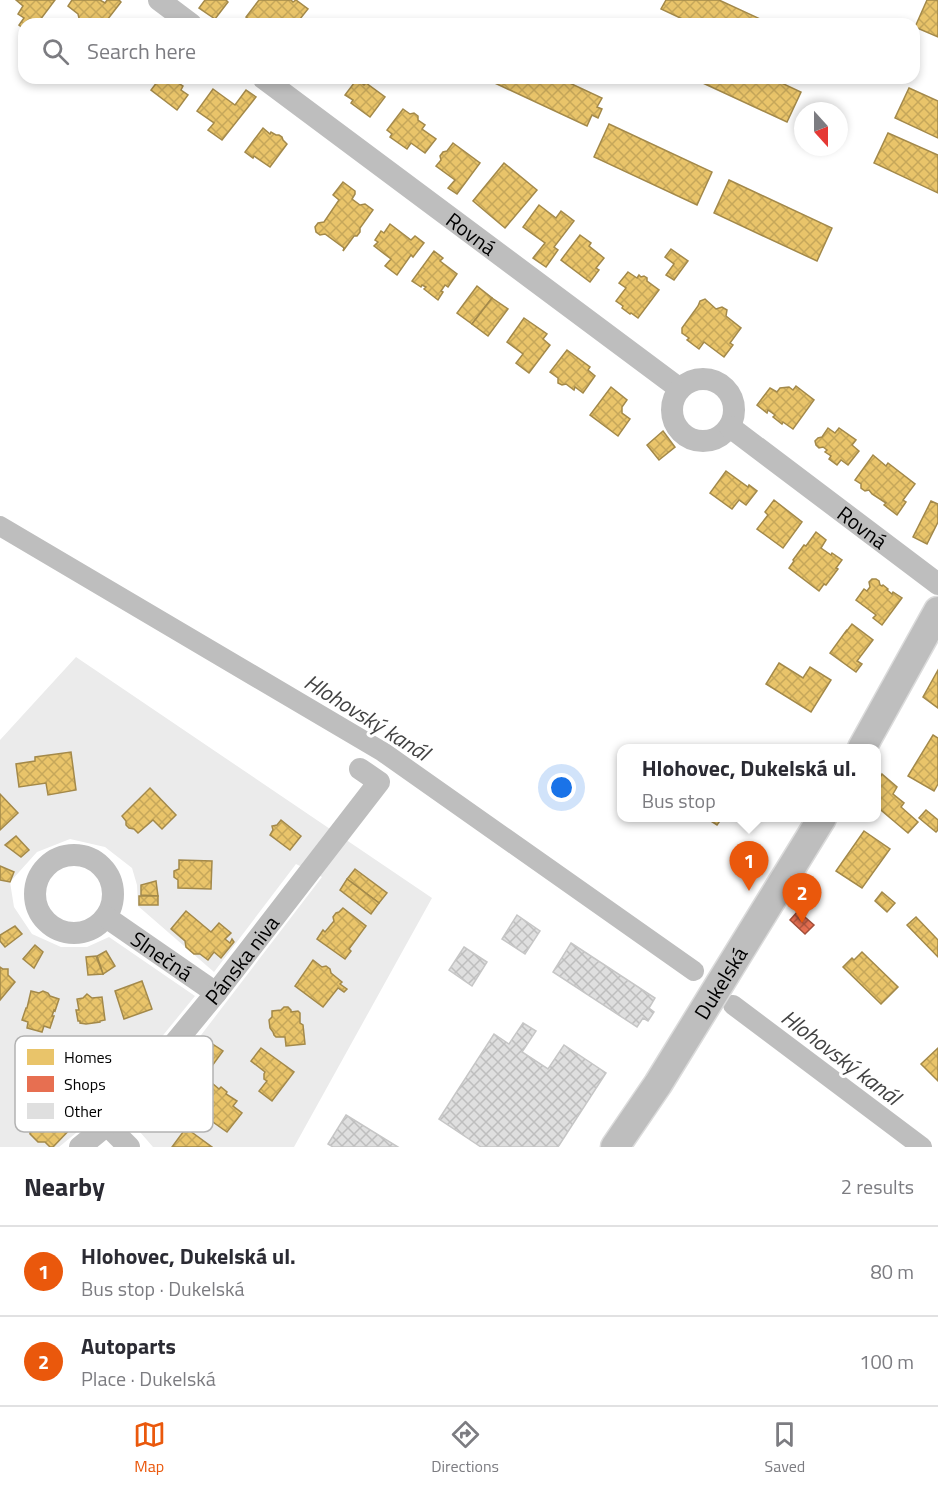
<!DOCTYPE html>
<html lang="en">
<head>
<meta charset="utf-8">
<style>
  :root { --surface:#fff; --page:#f2f2f3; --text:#2b2b33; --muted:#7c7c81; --line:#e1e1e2; --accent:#ea580c }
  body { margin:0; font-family:"Titillium Web",sans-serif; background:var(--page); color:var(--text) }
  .compass { position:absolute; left:794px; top:102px; width:54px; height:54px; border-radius:50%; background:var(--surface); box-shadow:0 3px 9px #0003; rotate:159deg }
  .you { position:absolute; left:562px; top:788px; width:21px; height:21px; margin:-15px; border:4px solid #fff; border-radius:50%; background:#1a73e8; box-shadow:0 0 0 9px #1a73e833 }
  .badge { display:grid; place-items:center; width:39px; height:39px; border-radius:50%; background:var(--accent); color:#fff; font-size:20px; font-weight:700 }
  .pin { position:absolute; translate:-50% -50px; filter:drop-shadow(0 2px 3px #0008) }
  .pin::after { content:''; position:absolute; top:32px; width:21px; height:18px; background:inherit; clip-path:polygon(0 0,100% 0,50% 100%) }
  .popup { position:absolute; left:617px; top:744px; width:264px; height:78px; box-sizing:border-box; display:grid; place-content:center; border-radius:12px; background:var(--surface); filter:drop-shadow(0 2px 4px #0005); font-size:20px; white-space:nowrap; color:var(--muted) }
  .popup b { font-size:22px; color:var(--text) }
  .popup::after { content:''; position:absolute; left:50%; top:100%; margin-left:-12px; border:12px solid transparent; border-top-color:var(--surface) }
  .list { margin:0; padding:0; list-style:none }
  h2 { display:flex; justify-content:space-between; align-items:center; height:78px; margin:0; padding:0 24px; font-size:26px }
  h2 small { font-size:20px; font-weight:400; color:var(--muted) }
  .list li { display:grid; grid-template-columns:39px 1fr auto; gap:18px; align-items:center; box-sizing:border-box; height:90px; padding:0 24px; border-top:2px solid var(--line) }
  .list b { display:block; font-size:22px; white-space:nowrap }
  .list p { margin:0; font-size:20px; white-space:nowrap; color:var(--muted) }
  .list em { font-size:20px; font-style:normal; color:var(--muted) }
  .icon { flex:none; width:33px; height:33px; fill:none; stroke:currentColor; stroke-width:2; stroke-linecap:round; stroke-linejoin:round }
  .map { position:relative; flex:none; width:938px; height:1147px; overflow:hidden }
  .search { position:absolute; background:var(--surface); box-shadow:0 3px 9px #0003; left:18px; right:18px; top:18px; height:66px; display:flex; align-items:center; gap:15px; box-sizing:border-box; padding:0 21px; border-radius:18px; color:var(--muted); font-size:22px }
  .sheet { height:258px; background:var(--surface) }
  nav { display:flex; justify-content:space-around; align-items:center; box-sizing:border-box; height:84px; border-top:2px solid var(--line); background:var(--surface); font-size:16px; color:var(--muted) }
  nav a { display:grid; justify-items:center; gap:3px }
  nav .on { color:var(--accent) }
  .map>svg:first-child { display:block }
  .garden { fill:#ebebeb }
  .homes { fill:url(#homes-cross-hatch); stroke:#a3894a; stroke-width:1.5 }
  .shops { fill:url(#shops-cross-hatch); stroke:#a24e39; stroke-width:1.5 }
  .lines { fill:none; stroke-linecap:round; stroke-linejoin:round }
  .canal { stroke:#bebebe; stroke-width:20 }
  .building { fill:url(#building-cross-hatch); stroke:#c6c6c6; stroke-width:1.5 }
  .major-casing { stroke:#dbdbdb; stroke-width:31 }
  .minor { stroke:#bebebe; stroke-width:22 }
  .major { stroke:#bebebe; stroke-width:28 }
  .labels { text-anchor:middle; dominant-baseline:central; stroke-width:6; stroke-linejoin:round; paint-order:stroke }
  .street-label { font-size:21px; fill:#000; stroke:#fff }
  .water-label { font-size:22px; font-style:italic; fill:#434343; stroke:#fff }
  .key { fill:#fff; stroke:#b2b2b2; stroke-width:1.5 }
  .key-label { font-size:16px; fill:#000 }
</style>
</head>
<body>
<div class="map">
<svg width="938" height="1147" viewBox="0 0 938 1147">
  <defs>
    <pattern id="homes-cross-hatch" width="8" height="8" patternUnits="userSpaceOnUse" patternTransform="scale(1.5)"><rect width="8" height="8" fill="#e9c46a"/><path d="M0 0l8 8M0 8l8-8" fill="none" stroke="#c6a75a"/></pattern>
    <pattern id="shops-cross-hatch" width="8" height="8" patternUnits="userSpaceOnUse" patternTransform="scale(1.5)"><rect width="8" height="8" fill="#e76f51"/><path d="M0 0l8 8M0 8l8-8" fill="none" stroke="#b95941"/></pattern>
    <pattern id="building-cross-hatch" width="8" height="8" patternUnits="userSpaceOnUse" patternTransform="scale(1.5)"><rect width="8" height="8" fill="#dfdfdf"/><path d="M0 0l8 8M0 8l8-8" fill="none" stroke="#bebebe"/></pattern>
  </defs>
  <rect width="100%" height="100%" fill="#fff"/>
  <!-- garden -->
  <polygon class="garden" points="76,657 432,898 294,1147 153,1147 133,1124 322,877 296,864 214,972 138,906 137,885 132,868 105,847 70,839 37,852 10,882 14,907 32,934 61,947 87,947 109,937 195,996 99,1114 59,1147 0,1147 0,740"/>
  <!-- homes -->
  <g class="homes">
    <polygon points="16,0 55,0 37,24 24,24 24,29 19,25 24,18 18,14 23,6"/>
    <polygon points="72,0 100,0 105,3 107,0 119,0 121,2 104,24 75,24 79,18 78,14 68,6"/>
    <polygon points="205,0 226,0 228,2 215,19 199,8"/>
    <polygon points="259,0 291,0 293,2 296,0 308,9 296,24 252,24 253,22 246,17"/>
    <polygon points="666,0 719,0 771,24 693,24 661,9"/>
    <polygon points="927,0 938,0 938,37 915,27"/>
    <polygon points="160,78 184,78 180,84 183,86 181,90 188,95 177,110 151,90"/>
    <polygon points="484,78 559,78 602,98 597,107 602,109 598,118 592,115 587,126"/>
    <polygon points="692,78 771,78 801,92 787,122"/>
    <polygon points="357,79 364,85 366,83 385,97 370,117 351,103 353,100 345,95"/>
    <polygon points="909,88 938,101 938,138 895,118"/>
    <polygon points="213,89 235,105 246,90 256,97 222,140 208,130 214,123 197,111"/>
    <polygon points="403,109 410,114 414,113 418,116 418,120 425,125 422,129 436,139 425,153 411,143 407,149 390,137 392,134 387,130"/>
    <polygon points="609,124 712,172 697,205 594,157"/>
    <polygon points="263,128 270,134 271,132 276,135 279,135 282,137 283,140 287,144 270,167 254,156 253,158 245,152"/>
    <polygon points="888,133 938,155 938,193 874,163"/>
    <polygon points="453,143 480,163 457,194 448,188 455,180 436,166 441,160 440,156 443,152 447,151"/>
    <polygon points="504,163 537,190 505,228 473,201"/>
    <polygon points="729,180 832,228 817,261 714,213"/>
    <polygon points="343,182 355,191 355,194 352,199 360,205 365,204 373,210 360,228 360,232 357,236 354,236 343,251 344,248 325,234 320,235 316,232 315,227 318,223 324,222 339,200 333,195"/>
    <polygon points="539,205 556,218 561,211 574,221 554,247 558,250 546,267 533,258 545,243 523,227"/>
    <polygon points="390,224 411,240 415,236 424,243 413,257 411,255 397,275 385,266 391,259 374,246 378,242 375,240 381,231 384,233"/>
    <polygon points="580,235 591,243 589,246 604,258 596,268 599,270 590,282 561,260"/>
    <polygon points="671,249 688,261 674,280 666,275 674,264 665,257"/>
    <polygon points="434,251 443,258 440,261 457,274 448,287 445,285 441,291 443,292 438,300 424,289 426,287 422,285 421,287 412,281"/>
    <polygon points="628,272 637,278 639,275 641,277 644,276 647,278 647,281 659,290 638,318 631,313 630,314 622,308 623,306 616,301 626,288 619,283"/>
    <polygon points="477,286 492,298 472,324 457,313"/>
    <polygon points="492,298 508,309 488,336 472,324"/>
    <polygon points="705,299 716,309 722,307 727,310 726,316 741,328 730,343 733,345 724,357 704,342 699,349 687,340 689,338 682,333 682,328 698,306 700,301"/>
    <polygon points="524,318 547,334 543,339 550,345 529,373 516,363 523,354 507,342"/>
    <polygon points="567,350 590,367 588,370 595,376 583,393 575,387 574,390 566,384 562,385 558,383 558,378 550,372"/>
    <polygon points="796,386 814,400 793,429 783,422 782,424 773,417 775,415 768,410 767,413 757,405 770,388 777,392 780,388 789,387 793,390"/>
    <polygon points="611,387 627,400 622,407 622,413 630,419 618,436 590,415"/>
    <polygon points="828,428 835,433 839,428 856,440 852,445 859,451 848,465 841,460 837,465 829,459 831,456 825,452 827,450 823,447 819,448 816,445 815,441 818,438 822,437"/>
    <polygon points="663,431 675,447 659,460 647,445"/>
    <polygon points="873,455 886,466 888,463 915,484 903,500 906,502 897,515 884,505 886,503 872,494 869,490 865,491 861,488 861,484 855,480"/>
    <polygon points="726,471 748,487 749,485 757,491 746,505 739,500 732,509 710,493"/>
    <polygon points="774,500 802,522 783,548 757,529 768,515 765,512"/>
    <polygon points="931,501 938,504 938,522 927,544 913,537"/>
    <polygon points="816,532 826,540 821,548 831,555 832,553 842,560 836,568 838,569 826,585 824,584 819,591 789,568 794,561 793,560 804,545 806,546"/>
    <polygon points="872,579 876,579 879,581 880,585 882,586 883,585 888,589 887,590 892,594 893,592 902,598 882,625 873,618 876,615 856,600 864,589 867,591 870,587 869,582"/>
    <polygon points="852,624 873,640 857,661 862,664 856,672 830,653 846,631 846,632"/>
    <polygon points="779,663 803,678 810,667 831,680 811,712 766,684"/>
    <polygon points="938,670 938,708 923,697"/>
    <polygon points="933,735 938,738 938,784 934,791 908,776"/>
    <polygon points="71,752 76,790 48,795 46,783 19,787 16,764 35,761 35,757"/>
    <polygon points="882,774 897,787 893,794 904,803 901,807 918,822 908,833 876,806 876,784"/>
    <polygon points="150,788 176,815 162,829 153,820 138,833 134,829 129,828 126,825 126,821 122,816"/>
    <polygon points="0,794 18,813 0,830"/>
    <polygon points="926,810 938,820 938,830 936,832 919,818"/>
    <polygon points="706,818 722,818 717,825"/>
    <polygon points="741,818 762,818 753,828"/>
    <polygon points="281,820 301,836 290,850 270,835 273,830 272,826 277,825"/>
    <polygon points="864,831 890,849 862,888 836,871"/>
    <polygon points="16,836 29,850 21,857 5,845"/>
    <polygon points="179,860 212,861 211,889 178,888 178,880 174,877 174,871 179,869"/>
    <polygon points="0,866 14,872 10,882 0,880"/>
    <polygon points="355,869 387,893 379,903 347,879"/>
    <polygon points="347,879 379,903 371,914 340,890"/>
    <polygon points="156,881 158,896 141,895 141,885"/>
    <polygon points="882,892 895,903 887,912 875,901"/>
    <rect x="139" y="896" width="19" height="9"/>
    <polygon points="343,908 366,926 349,949 351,951 345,959 317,939 323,930 325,932 334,921 333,917 336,913 339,912"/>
    <polygon points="186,911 211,932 219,923 231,933 225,939 230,943 232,939 234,942 221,958 214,952 208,960 200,954 194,954 186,947 185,941 171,929"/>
    <polygon points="916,917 938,940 938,957 907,925"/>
    <polygon points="15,926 22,934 5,947 0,941 0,935"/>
    <polygon points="35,945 43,952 34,968 23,959"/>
    <polygon points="106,951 115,966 103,974 97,956"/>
    <polygon points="862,952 898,987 881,1004 843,967 852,958 854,960"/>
    <polygon points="96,956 103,974 88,975 86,957"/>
    <polygon points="313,960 322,967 326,966 330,969 331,973 342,982 340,984 347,989 344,992 338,988 323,1007 295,986"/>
    <polygon points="0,967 3,969 8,969 8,975 15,982 0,1000"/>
    <polygon points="142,981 152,1009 124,1019 115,991"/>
    <polygon points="31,991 39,993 43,991 48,993 50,996 59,999 55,1011 54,1010 52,1016 54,1016 50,1028 44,1026 42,1032 27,1028 28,1022 22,1020 26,1008 27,1008"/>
    <polygon points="87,994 92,998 102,997 105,1020 100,1021 100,1022 86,1024 80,1023 80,1021 78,1021 76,1010 79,1010 77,999 83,998"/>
    <polygon points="284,1007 288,1007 291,1010 291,1012 298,1011 300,1013 300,1023 303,1025 305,1044 286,1046 285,1037 276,1037 274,1035 273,1032 270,1028 269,1020 272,1017 272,1011 281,1010"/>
    <polygon points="208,1041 223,1051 212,1066 197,1055"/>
    <polygon points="261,1048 294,1072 272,1101 259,1091 267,1081 264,1079 264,1074 265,1072 251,1061"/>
    <polygon points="938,1048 938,1081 921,1064"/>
    <polygon points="100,1071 107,1092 84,1101 82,1096 77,1095 75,1090 78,1086 76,1080"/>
    <polygon points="176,1080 190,1091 179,1105 165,1095"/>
    <polygon points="212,1083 219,1089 221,1087 227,1092 226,1094 237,1101 233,1106 242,1113 227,1132 192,1107 199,1097 201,1099"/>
    <polygon points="163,1096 178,1108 166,1124 150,1113"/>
    <polygon points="39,1105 56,1121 65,1112 76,1123 53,1147 50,1147 45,1142 38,1142 30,1134 30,1128 23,1122"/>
    <polygon points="186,1128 212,1147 172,1147"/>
  </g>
  <!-- shops -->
  <polygon class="shops" points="798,911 814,925 805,934 790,920"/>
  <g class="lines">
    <!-- canal -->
    <g class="canal">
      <polyline points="0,526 383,752 694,971"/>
      <polyline points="733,1005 922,1147"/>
    </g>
  </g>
  <!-- building -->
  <g class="building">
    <polygon points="517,915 540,931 525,954 502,939"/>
    <polygon points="571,943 655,998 649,1008 654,1012 648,1021 643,1018 637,1027 553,972"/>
    <polygon points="464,947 487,962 472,986 449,970"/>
    <polygon points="523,1023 536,1031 522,1052 548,1069 564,1045 606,1073 558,1147 481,1147 439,1119 494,1034 509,1044"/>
    <polygon points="346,1115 398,1147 333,1147 328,1144"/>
  </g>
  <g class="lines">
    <defs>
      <g id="major">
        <polyline points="862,748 938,611"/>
        <path id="s5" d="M615,1147L658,1084L822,818"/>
      </g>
    </defs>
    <!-- major casing -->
    <use href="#major" class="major-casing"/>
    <!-- minor -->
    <g class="minor">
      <polyline points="159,0 191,24"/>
      <path id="s1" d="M263,78L680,389"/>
      <circle cx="703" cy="410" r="31"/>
      <path id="s2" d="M730,427L938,584"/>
      <circle cx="74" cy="894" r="39"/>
      <path id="s3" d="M106,917L216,993"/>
      <polyline points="107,1125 129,1147"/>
      <path id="s4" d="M80,1147L107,1125L216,993L379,782L360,769"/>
    </g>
    <!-- major -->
    <use href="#major" class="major"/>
  </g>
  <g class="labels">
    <!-- street labels -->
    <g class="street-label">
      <text stroke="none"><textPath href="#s1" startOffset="260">Rovná</textPath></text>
      <text stroke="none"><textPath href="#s2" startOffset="166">Rovná</textPath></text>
      <text stroke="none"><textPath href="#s3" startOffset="68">Slnečná</textPath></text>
      <text stroke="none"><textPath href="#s4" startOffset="248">Pánska niva</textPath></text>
      <text stroke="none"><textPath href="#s5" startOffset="195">Dukelská</textPath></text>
    </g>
    <!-- water labels -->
    <g class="water-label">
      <text transform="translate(367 717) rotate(32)">Hlohovský kanál</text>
      <text transform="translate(841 1057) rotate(37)">Hlohovský kanál</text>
    </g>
  </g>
  <!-- legend -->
  <rect x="15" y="1036" width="198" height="96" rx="9" class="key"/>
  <rect x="27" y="1049" width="27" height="16" fill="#e9c46a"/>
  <rect x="27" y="1076" width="27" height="16" fill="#e76f51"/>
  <rect x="27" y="1103" width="27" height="16" fill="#dfdfdf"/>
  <g class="key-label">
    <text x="64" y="1063">Homes</text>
    <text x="64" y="1090">Shops</text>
    <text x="64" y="1117">Other</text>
  </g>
</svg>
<svg class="compass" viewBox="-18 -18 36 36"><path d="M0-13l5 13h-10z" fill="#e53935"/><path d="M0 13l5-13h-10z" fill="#7c7c81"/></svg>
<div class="you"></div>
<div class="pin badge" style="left:749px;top:891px">1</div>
<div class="popup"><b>Hlohovec, Dukelská ul.</b>Bus stop</div>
<div class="pin badge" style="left:802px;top:923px">2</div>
<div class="search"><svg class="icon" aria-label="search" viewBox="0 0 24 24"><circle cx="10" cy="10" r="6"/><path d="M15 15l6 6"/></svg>Search here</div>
</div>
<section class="sheet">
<h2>Nearby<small>2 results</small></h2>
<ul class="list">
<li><span class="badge">1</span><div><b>Hlohovec, Dukelská ul.</b><p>Bus stop · Dukelská</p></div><em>80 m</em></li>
<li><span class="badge">2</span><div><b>Autoparts</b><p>Place · Dukelská</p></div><em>100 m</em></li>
</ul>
</section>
<nav>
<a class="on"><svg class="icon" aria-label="map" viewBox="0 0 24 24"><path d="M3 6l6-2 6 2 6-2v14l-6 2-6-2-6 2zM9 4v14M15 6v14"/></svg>Map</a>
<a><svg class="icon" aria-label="directions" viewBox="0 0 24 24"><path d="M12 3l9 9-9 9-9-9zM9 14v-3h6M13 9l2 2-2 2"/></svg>Directions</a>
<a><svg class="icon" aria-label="saved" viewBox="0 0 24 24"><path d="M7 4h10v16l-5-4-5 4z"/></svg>Saved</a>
</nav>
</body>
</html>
